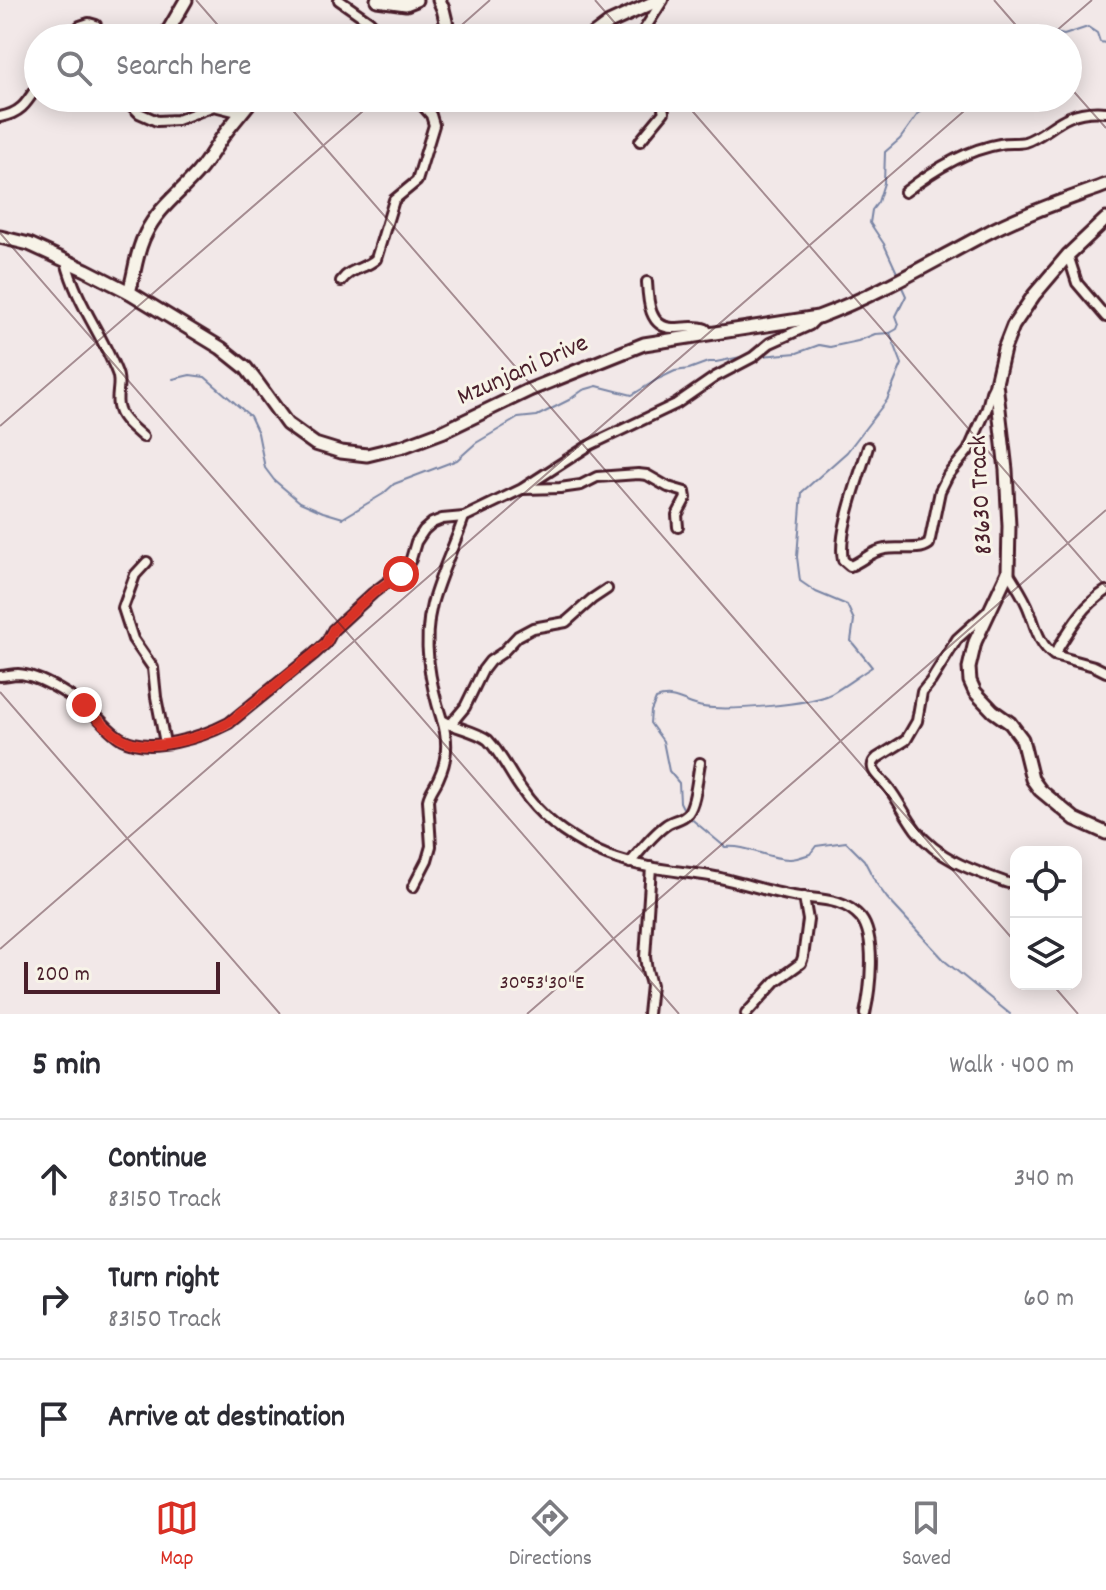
<!DOCTYPE html>
<html lang="en">
<head>
<meta charset="utf-8">
<style>
  :root { --surface:#fff; --page:#f7f7f7; --text:#2b2b33; --muted:#7c7c81; --line:#e1e1e2; --accent:#d93025 }
  body { margin:0; font-family:Dekko,sans-serif; background:var(--page); color:var(--text) }
  .controls { position:absolute; right:24px; bottom:24px; display:grid; overflow:hidden; border-radius:16px; box-shadow:0 4px 20px #0003 }
  .controls button { width:72px; height:72px; display:grid; place-items:center; padding:0; border:0; border-bottom:2px solid var(--line); background:var(--surface); color:var(--text); font:40px sans-serif }
  .scale { position:absolute; left:24px; bottom:20px; width:196px; box-sizing:border-box; padding-left:8px; border:4px solid #4a1f2b; border-top:0; font-size:22px; line-height:28px; white-space:nowrap; color:#4a1f2b; -webkit-text-stroke:6px #f7f3e8; paint-order:stroke }
  .stop { position:absolute; width:24px; height:24px; margin:-18px; border:6px solid #d93025; border-radius:50%; background:#fff }
  .stop.end { background:#d93025; border-color:#fff; box-shadow:0 2px 8px #0008 }
  .list { margin:0; padding:0; list-style:none }
  h2 { display:flex; justify-content:space-between; align-items:center; height:104px; margin:0; padding:0 32px; font-size:34px }
  h2 small { font-size:26px; font-weight:400; color:var(--muted) }
  .list li { display:grid; grid-template-columns:52px 1fr auto; gap:24px; align-items:center; box-sizing:border-box; height:120px; padding:0 32px; border-top:2px solid var(--line) }
  .list b { display:block; font-size:30px; white-space:nowrap }
  .list p { margin:0; font-size:26px; white-space:nowrap; color:var(--muted) }
  .list em { font-size:26px; font-style:normal; color:var(--muted) }
  .icon { flex:none; width:44px; height:44px; fill:none; stroke:currentColor; stroke-width:2; stroke-linecap:round; stroke-linejoin:round }
  .map { position:relative; flex:none; width:1106px; height:1014px; overflow:hidden }
  .search { position:absolute; background:var(--surface); box-shadow:0 4px 20px #0003; left:24px; right:24px; top:24px; height:88px; display:flex; align-items:center; gap:20px; box-sizing:border-box; padding:0 28px; border-radius:44px; color:var(--muted); font-size:30px }
  .sheet { height:464px; background:var(--surface) }
  nav { display:flex; justify-content:space-around; align-items:center; box-sizing:border-box; height:112px; border-top:2px solid var(--line); background:var(--surface); font-size:22px; color:var(--muted) }
  nav a { display:grid; justify-items:center; gap:4px }
  nav .on { color:var(--accent) }
  .map>svg:first-child { display:block }
  .lines { fill:none; stroke-linecap:round; stroke-linejoin:round }
  .stream { stroke:#7984a4; stroke-width:2 }
  .street-casing { stroke:#4a1f2b; stroke-width:14 }
  .secondary-casing { stroke:#4a1f2b; stroke-width:17 }
  .street { stroke:#f7f3e8; stroke-width:8 }
  .secondary { stroke:#f7f3e8; stroke-width:11 }
  .route { stroke:#d93025; stroke-width:10 }
  .ticks { fill:none; stroke:#4a1f2b; stroke-width:2; stroke-opacity:0.45 }
  .labels { text-anchor:middle; dominant-baseline:central; stroke-width:6; stroke-linejoin:round; paint-order:stroke }
  .street-label { font-size:26px; fill:#4a1f2b; stroke:#f7f3e8 }
  .ticks-label { font-size:20px; text-anchor:middle; fill:#4a1f2b; stroke:#f7f3e8; stroke-width:6; stroke-linejoin:round; paint-order:stroke }
</style>
</head>
<body>
<div class="map">
<svg width="1106" height="1014" viewBox="0 0 1106 1014">
  <rect width="100%" height="100%" fill="#f2e8e8"/>
  <filter id="ink" filterUnits="userSpaceOnUse"><feTurbulence type="fractalNoise" baseFrequency=".0125" numOctaves="2"/><feDisplacementMap in="SourceGraphic" scale="16" xChannelSelector="R" yChannelSelector="G"/><feConvolveMatrix kernelMatrix="1 2 1 2 8 2 1 2 1" color-interpolation-filters="sRGB"/></filter>
  <g filter="url(#ink)">
    <g class="lines">
      <!-- stream -->
      <g class="stream">
        <polyline points="979,38 985,33 1012,32 1021,27 1034,28 1064,35 1088,27 1097,33 1100,42 1106,43"/>
        <polyline points="898,275 884,244 870,223 872,210 878,202 884,183 885,152 900,139 918,114 927,107 931,98"/>
        <polyline points="761,356 797,353 819,345 830,347 858,341 875,334 890,333 897,329 899,324 896,316 906,296 901,285"/>
        <polyline points="173,379 190,375 205,377 250,416 258,433 265,468 274,480 300,502 323,512 343,518 383,494 394,484 457,460 476,443 518,418 537,416 569,400 583,390 597,386 632,395 658,379 675,371 689,369 708,362 716,362 746,356"/>
        <path d="M685,812L680,802L679,783L669,771L663,741L650,723L651,711L656,699C675,692 684,704 703,707C728,711 809,705 831,694C845,686 858,676 872,667L851,641L854,620L847,605L816,592L800,581L797,557L802,492L847,452L887,400L902,364L890,333"/>
        <path d="M689,817L725,847C747,844 768,860 790,859C796,859 804,856 810,854L816,846L846,842L864,860L876,883L887,898L946,962L1010,1014"/>
      </g>
      <defs>
        <g id="street">
          <polyline points="339,0 369,21 385,38"/>
          <polyline points="69,38 80,26 89,23 96,25 100,38"/>
          <polyline points="639,38 663,0"/>
          <polyline points="124,98 139,113 157,121 177,120 214,106 242,113"/>
          <path d="M0,117C22,113 27,102 38,85"/>
          <polyline points="640,141 664,112 662,104 657,98"/>
          <path d="M905,192C932,171 965,150 1000,144C1008,142 1017,144 1025,142C1041,137 1054,123 1069,117C1080,112 1094,111 1106,112"/>
          <polyline points="1068,255 1077,283 1106,317"/>
          <path d="M66,261C76,302 102,334 117,373C122,385 114,397 119,410C122,420 135,430 143,437"/>
          <path d="M341,281C350,268 365,269 376,259L394,200L417,181L434,125L431,115L416,98"/>
          <path d="M647,282C648,300 649,328 673,328C685,328 695,325 706,329L708,334"/>
          <path d="M868,447C860,475 837,533 843,560L850,566C863,561 871,551 885,549C899,546 918,552 929,544L940,491L948,475L968,451L987,408L991,392L995,384"/>
          <polyline points="523,489 560,488 581,485 597,477 638,474 647,475 668,487 685,492 686,498 677,515 678,527"/>
          <polyline points="147,562 135,575 123,608 133,639 153,668 156,697 165,743"/>
          <path d="M1008,572C1015,583 1022,594 1027,605C1035,623 1037,643 1054,655C1069,631 1082,606 1106,591"/>
          <path d="M988,611L957,639L931,681L922,692L917,721L906,740L877,758C865,769 881,778 888,787C899,801 906,817 916,830C939,860 974,871 1008,883"/>
          <polyline points="1054,655 1094,666 1106,672"/>
          <path d="M0,676C6,676 12,674 18,674C41,675 78,700 94,714C103,722 111,733 122,739C151,754 202,737 229,723L314,654L326,643L333,630L373,593L406,568L411,559L416,542L424,530L432,523L442,519L464,517L522,489L590,445L676,404L715,377L753,357L770,343L810,325L818,317"/>
          <path d="M442,720C430,683 422,643 432,604C440,574 454,547 464,517"/>
          <polyline points="450,725 465,707 483,670 490,661 502,653 518,636 533,628 566,622 592,599 607,589"/>
          <path d="M630,863C641,850 652,835 666,825C672,820 682,820 688,813C696,803 697,777 700,763"/>
          <path d="M413,887L427,860L431,846L428,800C430,791 436,785 439,777C448,758 448,739 442,720C457,729 474,730 488,740C502,755 510,774 522,790C540,817 568,837 597,851C633,868 672,870 710,876C738,881 765,891 793,896C817,900 843,897 861,918C877,938 870,991 865,1014"/>
          <polyline points="648,1014 651,985 647,970 645,957 651,867"/>
          <polyline points="746,1014 776,981 801,963 803,957 808,920 804,897"/>
        </g>
        <g id="secondary">
          <polyline points="377,0 406,4 416,0"/>
          <polyline points="439,0 443,9 450,38"/>
          <polyline points="164,38 186,0"/>
          <polyline points="589,38 609,23 659,0"/>
          <polyline points="1106,219 1068,255 1034,295 1013,326 1004,349 996,383 1006,470 1009,526 1008,572 975,642 969,668 970,681 975,692 993,711 1010,723 1022,739 1032,779 1040,790 1075,819 1106,833"/>
          <path d="M0,237L29,244L86,270L129,292L221,348L246,368L256,381L287,424L315,444L341,452L367,455L404,446L444,431L529,390L644,344L818,317C877,295 930,263 985,234C1023,214 1065,200 1106,185"/>
          <path d="M129,292C135,273 136,251 146,233C158,208 180,193 198,172C209,160 216,145 226,132C235,120 245,109 253,98"/>
        </g>
      </defs>
      <!-- street casing -->
      <use href="#street" class="street-casing"/>
      <!-- secondary casing -->
      <use href="#secondary" class="secondary-casing"/>
      <!-- street -->
      <use href="#street" class="street"/>
      <!-- secondary -->
      <use href="#secondary" class="secondary"/>
    </g>
  </g>
  <g class="lines" filter="url(#ink)">
    <!-- route -->
    <path class="route" d="M84,705C96,716 108,731 121,738C149,755 203,737 229,723L314,654L326,643L333,630L350,614L373,593L401,574"/>
  </g>
  <!-- ticks -->
  <path class="ticks" d="M196,0L229,38M595,0L628,38M994,0L1027,38M447,38L490,0M1048,38L1092,0M1068,85L1106,128M282,98L1016,943M681,98L1106,587M0,233L679,1014M0,426L378,98M0,692L280,1014M0,949L979,98M1052,984L1078,1014M527,1014L1106,510"/>
  <g class="labels">
    <!-- street labels -->
    <g class="street-label">
      <text transform="translate(523 371) rotate(-24)">Mzunjani Drive</text>
      <text transform="translate(982 495) rotate(-93)">83630 Track</text>
    </g>
  </g>
  <g class="ticks-label">
    <text x="542" y="988">30°53'30"E</text>
  </g>
</svg>
<div class="controls">
<button><svg class="icon" aria-label="locate" viewBox="0 0 24 24"><circle cx="12" cy="12" r="6"/><path d="M12 2v4M12 18v4M2 12h4M18 12h4"/></svg></button>
<button><svg class="icon" aria-label="layers" viewBox="0 0 24 24"><path d="M12 4l9 5-9 5-9-5zM3 14l9 5 9-5"/></svg></button>
</div>
<div class="scale">200 m</div>
<div class="stop" style="left:401px;top:574px"></div>
<div class="stop end" style="left:84px;top:705px"></div>
<div class="search"><svg class="icon" aria-label="search" viewBox="0 0 24 24"><circle cx="10" cy="10" r="6"/><path d="M15 15l6 6"/></svg>Search here</div>
</div>
<section class="sheet">
<h2>5 min<small>Walk · 400 m</small></h2>
<ul class="list">
<li><svg class="icon" aria-label="ahead" viewBox="0 0 24 24"><path d="M12 20V5M6 11l6-6 6 6"/></svg><div><b>Continue</b><p>83150 Track</p></div><em>340 m</em></li>
<li><svg class="icon" aria-label="right" viewBox="0 0 24 24"><path d="M7 20v-9h11M14 6l5 5-5 5"/></svg><div><b>Turn right</b><p>83150 Track</p></div><em>60 m</em></li>
<li><svg class="icon" aria-label="arrive" viewBox="0 0 24 24"><path d="M6 21V4h12l-3 4 3 4H6"/></svg><div><b>Arrive at destination</b></div></li>
</ul>
</section>
<nav>
<a class="on"><svg class="icon" aria-label="map" viewBox="0 0 24 24"><path d="M3 6l6-2 6 2 6-2v14l-6 2-6-2-6 2zM9 4v14M15 6v14"/></svg>Map</a>
<a><svg class="icon" aria-label="directions" viewBox="0 0 24 24"><path d="M12 3l9 9-9 9-9-9zM9 14v-3h6M13 9l2 2-2 2"/></svg>Directions</a>
<a><svg class="icon" aria-label="saved" viewBox="0 0 24 24"><path d="M7 4h10v16l-5-4-5 4z"/></svg>Saved</a>
</nav>
</body>
</html>
